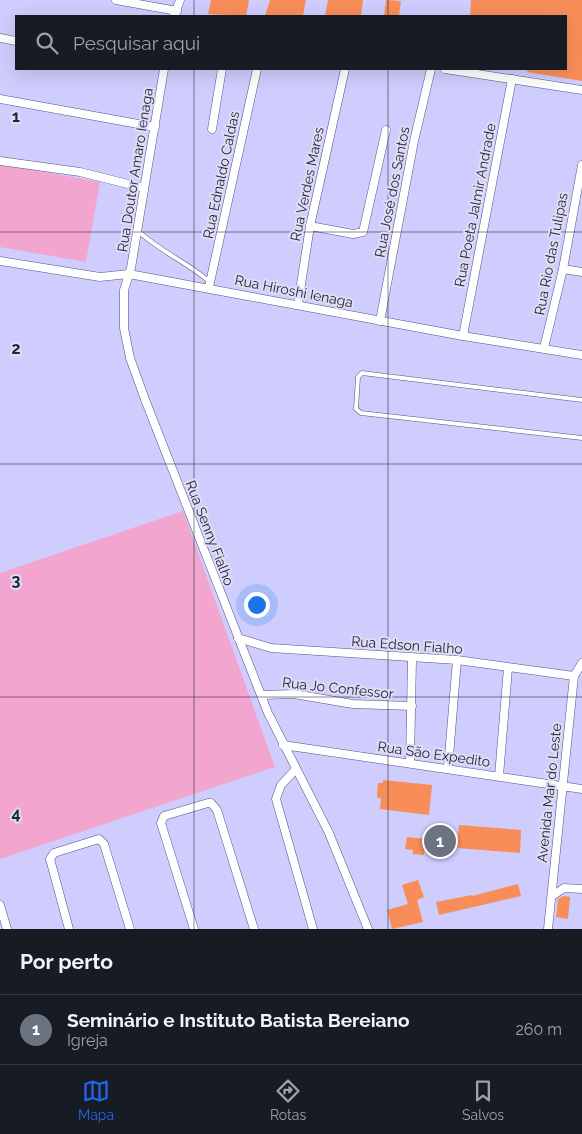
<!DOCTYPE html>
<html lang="pt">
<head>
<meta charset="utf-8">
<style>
  :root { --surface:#171b24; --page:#242831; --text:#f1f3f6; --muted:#9ea1a6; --line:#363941; --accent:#2563eb }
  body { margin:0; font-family:Raleway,sans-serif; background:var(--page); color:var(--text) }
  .you { position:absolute; left:256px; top:604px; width:18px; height:18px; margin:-12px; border:4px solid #fff; border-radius:50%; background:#1a73e8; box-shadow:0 0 0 8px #1a73e833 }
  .badge { display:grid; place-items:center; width:32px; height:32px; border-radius:50%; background:var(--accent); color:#fff; font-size:16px; font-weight:700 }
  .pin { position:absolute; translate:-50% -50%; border:2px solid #fff; box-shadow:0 1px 5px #0006 }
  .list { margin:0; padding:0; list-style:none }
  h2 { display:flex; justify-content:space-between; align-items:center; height:65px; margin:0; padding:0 20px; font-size:21px }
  h2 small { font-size:16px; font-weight:400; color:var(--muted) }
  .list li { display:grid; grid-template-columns:32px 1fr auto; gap:15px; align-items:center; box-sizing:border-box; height:70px; padding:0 20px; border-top:1px solid var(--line) }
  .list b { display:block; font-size:19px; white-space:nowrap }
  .list p { margin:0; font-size:16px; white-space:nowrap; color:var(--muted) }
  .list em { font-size:16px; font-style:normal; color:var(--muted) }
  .icon { flex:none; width:28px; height:28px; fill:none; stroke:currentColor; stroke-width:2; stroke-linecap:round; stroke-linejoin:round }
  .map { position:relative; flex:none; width:582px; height:929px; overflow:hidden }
  .search { position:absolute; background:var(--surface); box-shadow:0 5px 20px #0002; left:15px; right:15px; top:15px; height:55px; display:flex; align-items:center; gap:12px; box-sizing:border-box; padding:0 18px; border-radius:0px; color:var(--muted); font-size:19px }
  .sheet { height:135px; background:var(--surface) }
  nav { display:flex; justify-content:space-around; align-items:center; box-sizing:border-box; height:70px; border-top:1px solid var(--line); background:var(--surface); font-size:14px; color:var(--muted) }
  nav a { display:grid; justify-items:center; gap:2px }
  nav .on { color:var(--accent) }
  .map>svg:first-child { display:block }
  .green { fill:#f1a5cf }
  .building { fill:#f88d59 }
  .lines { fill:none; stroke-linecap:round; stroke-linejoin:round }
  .service-casing { stroke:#555285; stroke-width:5 }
  .minor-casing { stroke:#555285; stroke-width:9 }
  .service { stroke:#fff; stroke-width:4 }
  .minor { stroke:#fff; stroke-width:8 }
  .grid { fill:none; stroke:#242339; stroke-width:1; stroke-opacity:0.55 }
  .labels { text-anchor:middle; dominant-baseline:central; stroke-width:4; stroke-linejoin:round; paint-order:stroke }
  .street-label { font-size:14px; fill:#242339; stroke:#ddddf5 }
  .grid-label { font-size:16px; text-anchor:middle; font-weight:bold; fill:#242339; stroke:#ddddf5; stroke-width:4; stroke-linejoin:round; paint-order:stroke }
</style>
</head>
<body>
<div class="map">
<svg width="582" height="929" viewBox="0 0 582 929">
  <rect width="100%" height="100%" fill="#cecdfd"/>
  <!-- green -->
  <g class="green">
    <polygon points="0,164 100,182 86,262 0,247"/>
    <polygon points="183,511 275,767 0,859 0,573"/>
  </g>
  <!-- building -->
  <g class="building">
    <polygon points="211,0 249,0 246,16 208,14"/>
    <polygon points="270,0 306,0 303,15 265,16"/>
    <polygon points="328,0 363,0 361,16 325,16"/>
    <polygon points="386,0 401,1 399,16 384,16"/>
    <polygon points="471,0 582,0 582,81 527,72 528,69 566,69 566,16 470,16"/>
    <polygon points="383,780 432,785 429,815 380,809 381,798 377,798 378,783 383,783"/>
    <polygon points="459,825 521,830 520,853 457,848"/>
    <polygon points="407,837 426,839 424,855 413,854 413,850 405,849"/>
    <polygon points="418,880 424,897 417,900 423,922 392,929 387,910 408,904 402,885"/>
    <polygon points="518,884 521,896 439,915 436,902 472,895 472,896"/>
    <polygon points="563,896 570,897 568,919 556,917 558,899"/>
  </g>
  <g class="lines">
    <defs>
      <g id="service">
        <path d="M137,230C159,251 187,262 210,282"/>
        <polyline points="582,400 362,373 358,377 356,409 361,413 582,438"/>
      </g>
      <g id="minor">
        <polyline points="116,0 177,11"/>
        <polyline points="174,16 180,0"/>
        <polyline points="0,38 16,41"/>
        <polyline points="164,69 131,268 124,290 124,328 130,358 146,402 268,713 329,833 368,929"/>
        <polyline points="445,69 582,90"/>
        <polyline points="0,99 155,127"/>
        <polyline points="212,129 222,69"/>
        <polyline points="0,161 80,172 144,188"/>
        <polyline points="310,226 353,234 363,232 386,130"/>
        <polyline points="0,261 100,277 129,274 463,336 582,355"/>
        <polyline points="563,269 582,272"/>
        <polyline points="209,287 257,69"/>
        <polyline points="298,304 310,226 345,69"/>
        <polyline points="380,321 414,141 431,69"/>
        <polyline points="463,336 512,79"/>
        <polyline points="544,348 563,269 582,165"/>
        <polyline points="238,638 271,648 457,660 574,676"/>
        <polyline points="262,695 294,694 353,704 412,706"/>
        <polyline points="283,745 582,789"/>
        <polyline points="410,763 412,659"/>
        <polyline points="448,768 457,660"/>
        <polyline points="296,769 281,785 276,799 313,929"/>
        <polyline points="499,776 508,668"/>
        <polyline points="552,896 564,888 582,889"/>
        <polyline points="0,905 7,929"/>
        <polyline points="69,929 50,859 54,853 99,839 104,844 130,929"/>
        <polyline points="194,929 161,823 164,816 208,803 211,803 217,810 254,929"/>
        <polyline points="548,929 574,676 582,663"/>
      </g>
    </defs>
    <!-- service casing -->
    <use href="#service" class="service-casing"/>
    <!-- minor casing -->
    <use href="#minor" class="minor-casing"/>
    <!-- service -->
    <use href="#service" class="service"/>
    <!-- minor -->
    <use href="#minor" class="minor"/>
  </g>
  <!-- grid -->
  <path class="grid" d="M194,0V16M388,0V16M194,69V929M388,69V929M0,232H582M0,464H582M0,697H582"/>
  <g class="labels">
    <!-- street labels -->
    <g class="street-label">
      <text transform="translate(135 170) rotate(-81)">Rua Doutor Amaro Ienaga</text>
      <text transform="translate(221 175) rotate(-78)">Rua Ednaldo Caldas</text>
      <text transform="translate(307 184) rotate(-78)">Rua Verdes Mares</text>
      <text transform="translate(392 192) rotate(-79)">Rua José dos Santos</text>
      <text transform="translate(475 205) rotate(-79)">Rua Poeta Jalmir Andrade</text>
      <text transform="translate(551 254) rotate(-79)">Rua Rio das Tulipas</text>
      <text transform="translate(294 291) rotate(11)">Rua Hiroshi Ienaga</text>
      <text transform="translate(210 533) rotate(69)">Rua Senny Fialho</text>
      <text transform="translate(407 645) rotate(4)">Rua Edson Fialho</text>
      <text transform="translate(338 688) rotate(6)">Rua Jo Confessor</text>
      <text transform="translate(434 754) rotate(8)">Rua São Expedito</text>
      <text transform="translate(549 793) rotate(-84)">Avenida Mar do Leste</text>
    </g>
  </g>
  <g class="grid-label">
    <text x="16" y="122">1</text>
    <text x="16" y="354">2</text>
    <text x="16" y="586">3</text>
    <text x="16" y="819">4</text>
  </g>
</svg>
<div class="you"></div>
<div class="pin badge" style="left:440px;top:841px;background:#6b7280">1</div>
<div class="search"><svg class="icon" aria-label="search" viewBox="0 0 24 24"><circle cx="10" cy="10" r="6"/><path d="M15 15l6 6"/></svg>Pesquisar aqui</div>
</div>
<section class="sheet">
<h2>Por perto<small></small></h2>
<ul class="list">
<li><span class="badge" style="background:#6b7280">1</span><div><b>Seminário e Instituto Batista Bereiano</b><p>Igreja</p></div><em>260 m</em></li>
</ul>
</section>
<nav>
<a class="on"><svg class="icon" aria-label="map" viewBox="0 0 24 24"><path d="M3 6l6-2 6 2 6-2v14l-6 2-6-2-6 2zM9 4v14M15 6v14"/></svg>Mapa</a>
<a><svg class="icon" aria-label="directions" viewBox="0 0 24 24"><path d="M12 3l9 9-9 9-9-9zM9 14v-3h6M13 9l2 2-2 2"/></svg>Rotas</a>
<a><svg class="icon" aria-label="saved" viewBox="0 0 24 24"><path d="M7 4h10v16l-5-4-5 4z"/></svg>Salvos</a>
</nav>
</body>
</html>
